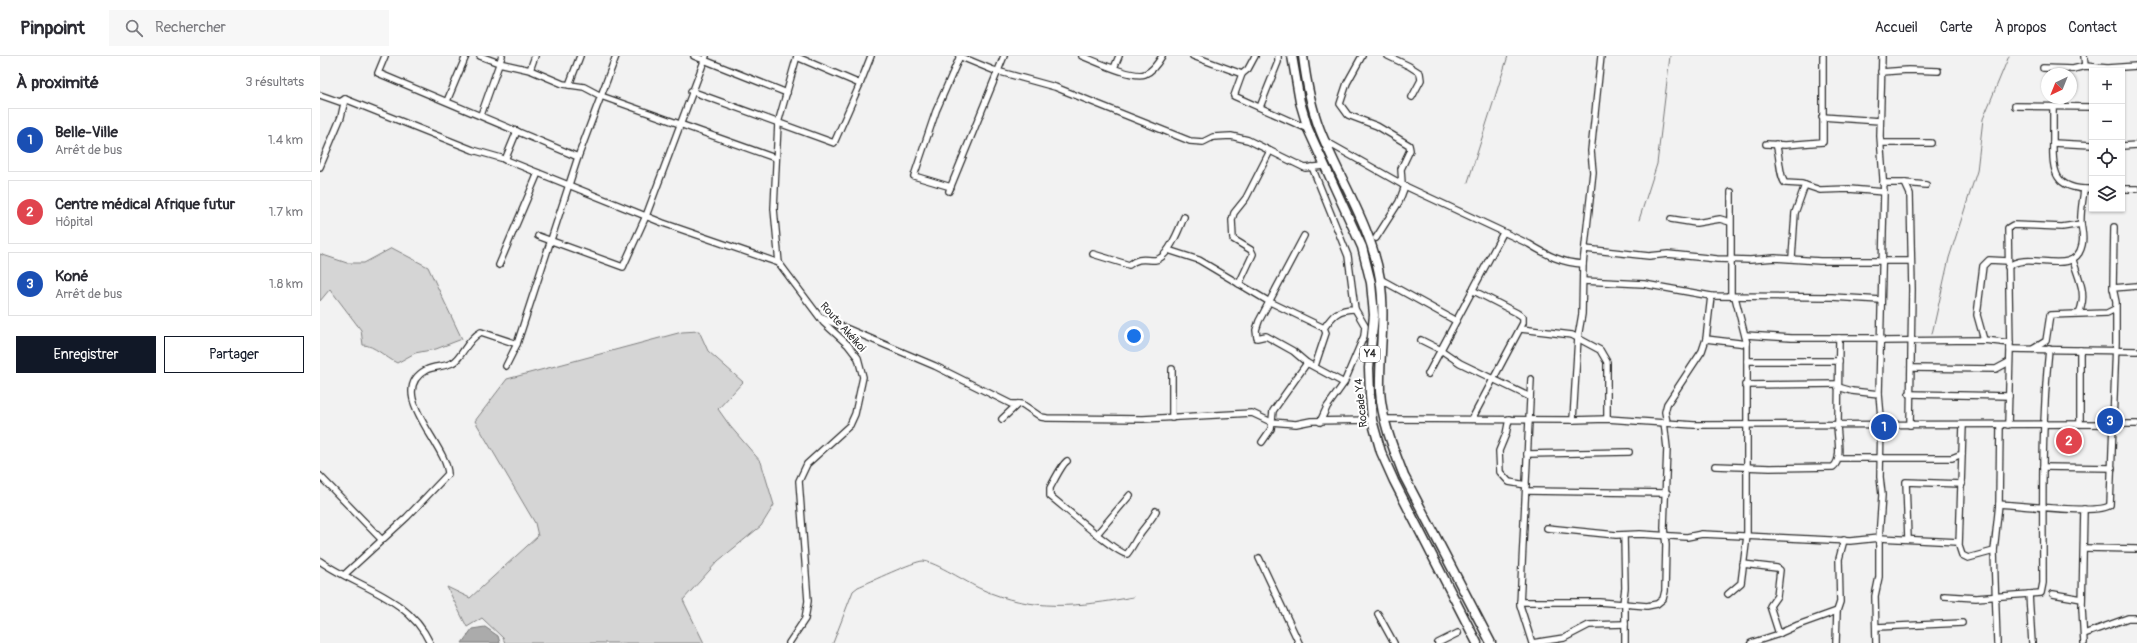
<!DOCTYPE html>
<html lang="fr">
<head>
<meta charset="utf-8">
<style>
  :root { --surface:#fff; --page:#f7f7f7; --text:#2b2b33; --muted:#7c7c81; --line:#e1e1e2; --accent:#111827 }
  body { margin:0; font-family:Pangolin,sans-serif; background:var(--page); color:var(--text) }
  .controls { position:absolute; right:12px; top:12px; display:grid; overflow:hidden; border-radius:0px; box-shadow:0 1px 3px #0004 }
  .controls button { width:36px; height:36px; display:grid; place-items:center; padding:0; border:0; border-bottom:1px solid var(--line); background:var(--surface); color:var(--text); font:20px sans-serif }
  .compass { position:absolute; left:1721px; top:12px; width:36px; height:36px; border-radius:50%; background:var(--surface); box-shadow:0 1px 3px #0004; rotate:223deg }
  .you { position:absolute; left:814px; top:280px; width:14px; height:14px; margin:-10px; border:3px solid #fff; border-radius:50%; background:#1a73e8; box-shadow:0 0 0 6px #1a73e833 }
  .badge { display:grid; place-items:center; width:26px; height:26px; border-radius:50%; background:var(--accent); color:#fff; font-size:13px; font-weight:700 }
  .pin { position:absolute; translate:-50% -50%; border:2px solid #fff; box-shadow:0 1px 4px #0006 }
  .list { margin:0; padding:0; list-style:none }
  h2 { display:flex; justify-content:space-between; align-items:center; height:52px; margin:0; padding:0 16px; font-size:17px }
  h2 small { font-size:13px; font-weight:400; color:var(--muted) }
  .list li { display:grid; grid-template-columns:26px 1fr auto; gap:12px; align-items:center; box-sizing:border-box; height:64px; margin:0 8px 8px; padding:0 8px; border:1px solid var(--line); border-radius:0px }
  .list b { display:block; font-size:15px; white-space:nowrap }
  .list p { margin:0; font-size:13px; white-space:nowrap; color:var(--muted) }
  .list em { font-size:13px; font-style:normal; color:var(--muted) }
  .actions { display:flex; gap:8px; padding:12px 16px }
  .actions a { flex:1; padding:9px 0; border:1px solid var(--accent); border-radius:0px; text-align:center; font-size:14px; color:var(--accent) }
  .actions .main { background:var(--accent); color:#fff }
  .icon { flex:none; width:22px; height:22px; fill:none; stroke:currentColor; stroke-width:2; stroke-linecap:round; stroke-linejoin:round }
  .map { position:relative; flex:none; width:1817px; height:587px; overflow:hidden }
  header { display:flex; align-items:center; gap:24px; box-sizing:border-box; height:56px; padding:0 20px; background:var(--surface); border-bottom:1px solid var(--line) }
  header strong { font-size:19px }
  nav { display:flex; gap:22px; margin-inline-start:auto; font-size:14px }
  .search { width:280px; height:36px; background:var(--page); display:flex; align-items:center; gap:10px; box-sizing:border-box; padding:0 14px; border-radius:0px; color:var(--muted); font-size:15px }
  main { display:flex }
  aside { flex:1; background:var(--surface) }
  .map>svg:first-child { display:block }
  .green { fill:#d5d5d5; stroke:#808080 }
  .water { fill:#ababab; stroke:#787878 }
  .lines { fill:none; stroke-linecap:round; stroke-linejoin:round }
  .stream { stroke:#787878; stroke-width:1 }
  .minor-casing { stroke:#2b2b2b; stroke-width:8 }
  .highway-casing { stroke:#2b2b2b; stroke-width:11 }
  .minor { stroke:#fff; stroke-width:5.5 }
  .highway { stroke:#fff; stroke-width:8 }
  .labels { text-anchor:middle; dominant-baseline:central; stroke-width:4; stroke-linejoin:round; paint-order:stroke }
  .shield { fill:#fff; stroke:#6b6b6b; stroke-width:1 }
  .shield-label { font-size:10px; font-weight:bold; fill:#2b2b2b }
  .street-label { font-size:11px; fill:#2b2b2b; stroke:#fff }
</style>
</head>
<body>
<header>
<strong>Pinpoint</strong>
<div class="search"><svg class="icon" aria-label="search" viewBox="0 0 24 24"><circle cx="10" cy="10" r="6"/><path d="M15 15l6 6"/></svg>Rechercher</div>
<nav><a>Accueil</a><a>Carte</a><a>À propos</a><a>Contact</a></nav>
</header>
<main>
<aside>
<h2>À proximité<small>3 résultats</small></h2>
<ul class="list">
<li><span class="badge" style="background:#1a4fb4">1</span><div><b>Belle-Ville</b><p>Arrêt de bus</p></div><em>1.4 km</em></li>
<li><span class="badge" style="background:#e0444e">2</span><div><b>Centre médical Afrique futur</b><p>Hôpital</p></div><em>1.7 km</em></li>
<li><span class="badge" style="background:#1a4fb4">3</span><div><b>Koné</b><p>Arrêt de bus</p></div><em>1.8 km</em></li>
</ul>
<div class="actions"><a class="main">Enregistrer</a><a>Partager</a></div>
</aside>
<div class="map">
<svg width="1817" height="587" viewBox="0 0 1817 587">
  <rect width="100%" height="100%" fill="#f2f2f2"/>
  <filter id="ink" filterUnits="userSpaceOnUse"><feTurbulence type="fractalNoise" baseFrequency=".025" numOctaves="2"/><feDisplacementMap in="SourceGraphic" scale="8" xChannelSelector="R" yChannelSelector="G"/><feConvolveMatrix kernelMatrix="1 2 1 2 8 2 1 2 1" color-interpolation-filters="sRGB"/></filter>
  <g filter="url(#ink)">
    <!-- green -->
    <g class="green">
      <path d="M72,192L108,211L142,283L116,293L95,297L77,307C66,302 54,289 43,289L41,274L10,233L0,245V198L27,207H44Z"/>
      <polygon points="379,275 388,295 423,326 398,353 410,370 441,406 454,449 441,470 398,505 363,544 384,587 185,587 183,582 162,562 147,571 127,531 150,542 218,480 215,467 155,365 187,323 362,276"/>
    </g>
    <!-- water -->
    <polygon class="water" points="165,571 178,580 180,587 142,587 152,573"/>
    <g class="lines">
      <!-- stream -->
      <g class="stream">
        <polyline points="1148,126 1188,0"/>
        <polyline points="1319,164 1337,108 1350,0"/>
        <polyline points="1612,278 1629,202 1657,115 1663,63 1689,0"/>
        <path d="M513,587L533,535L538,531C550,526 594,505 603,505C616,506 647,527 661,533C712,556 759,551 813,541"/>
      </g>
      <defs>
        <g id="minor">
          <polyline points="65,0 58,17 258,101"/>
          <polyline points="160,0 179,7 210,14 243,28 264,31 281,40 455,102"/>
          <polyline points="374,0 467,37"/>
          <polyline points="639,0 673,14 735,31 870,85 883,86 893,81 911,80 928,84 985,112 1004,110"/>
          <path d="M762,0C775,5 813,23 825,18C833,15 838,7 842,0"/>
          <polyline points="873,0 922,18"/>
          <polyline points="935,0 928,13 922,18 914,40 988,73"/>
          <polyline points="1042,0 1027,27 1020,48 1028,59 1057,70 1089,89 1090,94 1081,113 1082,128"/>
          <polyline points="1068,0 1089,10 1100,17 1101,24 1092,41"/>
          <polyline points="1764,0 1765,10"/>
          <polyline points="477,1 540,28 551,0"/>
          <polyline points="794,12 799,0"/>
          <polyline points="1723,12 1753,13 1765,10 1787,12 1817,10"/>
          <polyline points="210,14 215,0"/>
          <polyline points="1561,16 1588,14 1618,15"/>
          <polyline points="249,29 260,0"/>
          <polyline points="371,35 514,87 540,28"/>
          <polyline points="0,39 20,46 25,43 153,94 181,102 343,167 459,207"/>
          <polyline points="127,45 146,0"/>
          <polyline points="1695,50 1772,51"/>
          <polyline points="940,51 958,6 958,0"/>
          <path d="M1733,51C1733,62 1733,74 1733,85C1732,117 1735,134 1772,133"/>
          <polyline points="161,59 182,0"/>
          <polyline points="1502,61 1560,65"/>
          <path d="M1005,85L1085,130L1209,188C1227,199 1242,207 1263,208"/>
          <polyline points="1561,87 1611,87"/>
          <polyline points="1733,87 1772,89"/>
          <polyline points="1446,88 1465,89 1503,86 1503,0"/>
          <path d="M1456,88C1460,99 1459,120 1465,127L1482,128L1500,134L1529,133L1564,136"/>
          <polyline points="1802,90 1817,89"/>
          <polyline points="185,104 197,75"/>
          <polyline points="0,111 21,61 25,43"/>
          <path d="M992,111L1028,200L1035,253C1018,253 1013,259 1004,272L1006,277L995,310"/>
          <polyline points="1563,127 1585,127 1606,129"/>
          <polyline points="1585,127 1590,138 1592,233 1590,369"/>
          <polyline points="631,131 594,120 616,55 640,0"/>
          <polyline points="1802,133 1817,133"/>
          <polyline points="629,135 684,0"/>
          <polyline points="1351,163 1376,167 1400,163 1410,166"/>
          <polyline points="218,180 303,211 326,160 386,0"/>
          <polyline points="984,180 939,265 936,274 937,282 946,280 973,295 987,307 1024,327"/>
          <polyline points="1056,182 1079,146 1085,130"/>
          <polyline points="1265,193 1329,200 1348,198 1397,203 1430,204 1455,202 1500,205 1591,205"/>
          <polyline points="848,194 879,204 948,245 1004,272"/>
          <path d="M773,198L809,209C819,201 824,204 835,204C848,203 860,171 864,161"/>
          <polyline points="1472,202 1475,157 1485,129"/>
          <path d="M1753,204C1758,222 1768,237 1759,257"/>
          <polyline points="179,209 218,117"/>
          <path d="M1688,211C1708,193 1755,223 1762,189C1764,181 1762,175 1761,168C1760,157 1763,144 1764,133"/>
          <polyline points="1060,223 1136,265"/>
          <polyline points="1263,225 1324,228 1391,240 1512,241 1561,244"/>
          <polyline points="919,228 933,198 931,194 913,183 912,164 914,157 926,142 950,95"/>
          <polyline points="1793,232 1794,171"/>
          <polyline points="1152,234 1197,257 1203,261 1203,267 1152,363"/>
          <polyline points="1411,240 1411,136"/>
          <polyline points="502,262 615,310 691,348 702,348 721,361 727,362 823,363 932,357 951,366 976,368 991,365 1052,364"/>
          <polyline points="1201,273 1252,279 1280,294 1287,306 1287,363"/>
          <polyline points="1425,279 1471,282 1561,282"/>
          <polyline points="1386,283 1427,288"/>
          <polyline points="1101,284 1121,294 1140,307 1210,341"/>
          <polyline points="1664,284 1657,259 1663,210 1669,204 1688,205"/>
          <polyline points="1561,285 1664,284 1690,287"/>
          <polyline points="1690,293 1817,295"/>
          <polyline points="1713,293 1726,285 1730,259 1787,257 1795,253"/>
          <polyline points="1760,294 1760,367"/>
          <polyline points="1427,305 1519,305"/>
          <polyline points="186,310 197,288 258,101 296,0"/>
          <polyline points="1592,312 1676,313 1689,306"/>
          <polyline points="1108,318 1183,177"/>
          <polyline points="1211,323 1200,549 1212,587 1244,582 1269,569 1305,568"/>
          <polyline points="1425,329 1518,328"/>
          <polyline points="1518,331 1532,335 1559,338"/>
          <polyline points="1589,338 1689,340"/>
          <polyline points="852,362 852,313"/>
          <polyline points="682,363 698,348"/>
          <polyline points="1064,363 1253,364 1287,363 1374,369 1817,368"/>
          <polyline points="1189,363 1186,378 1179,395 1180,416 1189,426 1206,429"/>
          <polyline points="1253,364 1258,281 1262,258 1263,208 1273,116 1271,95 1281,0"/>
          <polyline points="1000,366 1007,351 1024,327 1044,280 1045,270 1035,253"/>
          <polyline points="1347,366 1345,356 1347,348 1382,295 1386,283 1391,240"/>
          <polyline points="1518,368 1519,282"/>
          <polyline points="1643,369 1639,490 1642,499 1648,502 1674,495"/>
          <polyline points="1688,369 1690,293 1688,172 1693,169 1742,171 1761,168"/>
          <polyline points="942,386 951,373 953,355 987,307"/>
          <polyline points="1207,398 1309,396"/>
          <polyline points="1520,402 1632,402 1642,398"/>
          <path d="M747,405C742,408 734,425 730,432V440C742,449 798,499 807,498C812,492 815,485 819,479C825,470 831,465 836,455"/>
          <path d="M1395,410L1450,412L1513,411C1523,404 1517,380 1517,368"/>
          <polyline points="1723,411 1792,412"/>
          <polyline points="0,420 62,484"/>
          <polyline points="1206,435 1347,437"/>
          <path d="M1679,448C1696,449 1782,459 1790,449L1796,286V246L1793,232L1817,230"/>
          <polyline points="1227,472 1296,479 1320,478 1367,481 1382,478 1530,485 1559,482 1638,486"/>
          <polyline points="777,478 810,439"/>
          <polyline points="1588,483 1586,426 1642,428"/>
          <polyline points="1764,492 1817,493"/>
          <polyline points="939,502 979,587"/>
          <path d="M0,505C38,532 88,540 110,587"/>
          <polyline points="1423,508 1457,512 1460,514 1457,540 1450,550 1459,578"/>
          <path d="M25,518L87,461L128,418C127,389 65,336 106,314C114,310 124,311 132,307C141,304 146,284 161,276L197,288"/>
          <polyline points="1408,538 1421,527 1427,480 1427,288 1415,241"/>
          <polyline points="1709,538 1712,587"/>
          <polyline points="1733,538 1762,543"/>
          <path d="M1624,540L1656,542L1721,537L1723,527C1723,449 1721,371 1729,293"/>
          <polyline points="1200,546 1279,546 1327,550 1337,548 1343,543 1345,535 1346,489 1344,472 1347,392 1344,366"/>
          <polyline points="1303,548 1305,532 1304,479"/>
          <polyline points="1305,548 1305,587"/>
          <polyline points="1058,558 1074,587"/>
          <polyline points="1557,571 1642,567"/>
          <polyline points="1764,578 1808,562 1817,562"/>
          <polyline points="469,587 485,563 488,545 479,425 487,408 530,369 535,358 543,321 538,302 528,289 504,267 459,207 454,153 458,67 477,0"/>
          <polyline points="1118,587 1138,577"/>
          <polyline points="1431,587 1456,579 1478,569 1517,555"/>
          <polyline points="1516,587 1517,555 1520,546 1519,503 1524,484"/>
          <polyline points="1556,587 1555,540 1559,521 1559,482 1562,439 1560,421 1561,361 1559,338 1564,136 1560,80 1562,0"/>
          <polyline points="1677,587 1674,495 1679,448 1680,369"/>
          <polyline points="1764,587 1762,552 1764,453"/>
        </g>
        <g id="highway">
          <polyline points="972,0 980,46 988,73 1042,191 1051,227 1054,259 1049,312 1050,339 1052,364 1061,396 1074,425 1157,587"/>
          <path d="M983,0C986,24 991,51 1000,74C1019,122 1052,172 1060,223C1066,260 1059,298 1060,335C1062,365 1073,392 1084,420L1171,587"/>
        </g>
      </defs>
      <!-- minor casing -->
      <use href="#minor" class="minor-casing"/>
      <!-- highway casing -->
      <use href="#highway" class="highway-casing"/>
      <!-- minor -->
      <use href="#minor" class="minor"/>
      <!-- highway -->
      <use href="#highway" class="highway"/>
    </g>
  </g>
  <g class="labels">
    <!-- shield labels -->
    <rect class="shield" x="1040" y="290" width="20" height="16" rx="3"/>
    <g class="shield-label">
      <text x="1050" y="298">Y4</text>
    </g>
    <!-- street labels -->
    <g class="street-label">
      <text transform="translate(523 271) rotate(48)">Route Akéikoi</text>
      <text transform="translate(1041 347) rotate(-96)">Rocade Y4</text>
    </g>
  </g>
</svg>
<div class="controls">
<button>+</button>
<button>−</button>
<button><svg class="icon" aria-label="locate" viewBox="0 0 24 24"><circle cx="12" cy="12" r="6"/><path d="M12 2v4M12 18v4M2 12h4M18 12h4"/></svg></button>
<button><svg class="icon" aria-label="layers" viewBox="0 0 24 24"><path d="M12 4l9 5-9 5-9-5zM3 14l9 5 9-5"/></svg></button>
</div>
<svg class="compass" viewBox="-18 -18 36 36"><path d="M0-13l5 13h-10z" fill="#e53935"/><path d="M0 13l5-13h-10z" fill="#7c7c81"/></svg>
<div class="you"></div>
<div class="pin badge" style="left:1564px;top:371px;background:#1a4fb4">1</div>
<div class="pin badge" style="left:1749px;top:385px;background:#e0444e">2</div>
<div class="pin badge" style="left:1790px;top:365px;background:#1a4fb4">3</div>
</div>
</main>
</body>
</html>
